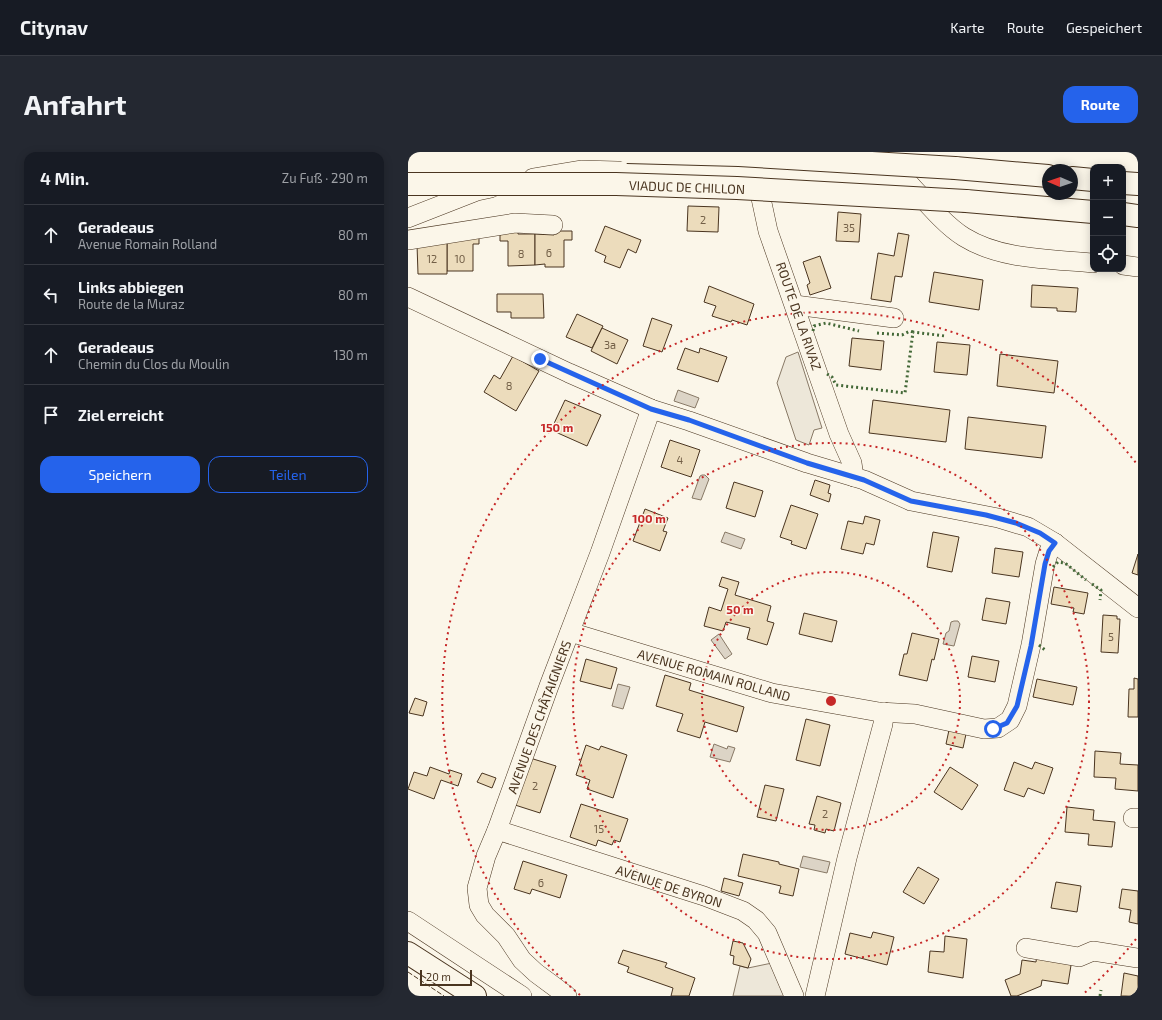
<!DOCTYPE html>
<html lang="de">
<head>
<meta charset="utf-8">
<style>
  :root { --surface:#171b24; --page:#242831; --text:#f1f3f6; --muted:#9ea1a6; --line:#363941; --accent:#2563eb }
  body { margin:0; font-family:"Exo 2",sans-serif; background:var(--page); color:var(--text) }
  .controls { position:absolute; right:12px; top:12px; display:grid; overflow:hidden; border-radius:8px; box-shadow:0 2px 10px #0003 }
  .controls button { width:36px; height:36px; display:grid; place-items:center; padding:0; border:0; border-bottom:1px solid var(--line); background:var(--surface); color:var(--text); font:20px sans-serif }
  .compass { position:absolute; left:634px; top:12px; width:36px; height:36px; border-radius:50%; background:var(--surface); box-shadow:0 2px 10px #0003; rotate:272deg }
  .scale { position:absolute; left:12px; bottom:10px; width:52px; box-sizing:border-box; padding-left:4px; border:2px solid #4a3520; border-top:0; font-size:11px; line-height:14px; white-space:nowrap; color:#4a3520; -webkit-text-stroke:3px #fbf6e9; paint-order:stroke }
  .stop { position:absolute; width:12px; height:12px; margin:-9px; border:3px solid #2563eb; border-radius:50%; background:#fff }
  .stop.end { background:#2563eb; border-color:#fff; box-shadow:0 1px 4px #0008 }
  .list { margin:0; padding:0; list-style:none }
  h2 { display:flex; justify-content:space-between; align-items:center; height:52px; margin:0; padding:0 16px; font-size:17px }
  h2 small { font-size:13px; font-weight:400; color:var(--muted) }
  .list li { display:grid; grid-template-columns:26px 1fr auto; gap:12px; align-items:center; box-sizing:border-box; height:60px; padding:0 16px; border-top:1px solid var(--line) }
  .list b { display:block; font-size:15px; white-space:nowrap }
  .list p { margin:0; font-size:13px; white-space:nowrap; color:var(--muted) }
  .list em { font-size:13px; font-style:normal; color:var(--muted) }
  .actions { display:flex; gap:8px; padding:12px 16px }
  .actions a { flex:1; padding:9px 0; border:1px solid var(--accent); border-radius:12px; text-align:center; font-size:14px; color:var(--accent) }
  .actions .main { background:var(--accent); color:#fff }
  .icon { flex:none; width:22px; height:22px; fill:none; stroke:currentColor; stroke-width:2; stroke-linecap:round; stroke-linejoin:round }
  .map { position:relative; flex:none; width:730px; height:844px; overflow:hidden; border-radius:12px }
  header { display:flex; align-items:center; gap:24px; box-sizing:border-box; height:56px; padding:0 20px; background:var(--surface); border-bottom:1px solid var(--line) }
  header strong { font-size:19px }
  nav { display:flex; gap:22px; margin-inline-start:auto; font-size:14px }
  .intro { display:flex; align-items:center; justify-content:space-between; box-sizing:border-box; height:96px; padding:0 24px }
  h1 { margin:0; font-size:28px }
  .button { padding:10px 18px; border-radius:12px; background:var(--accent); color:#fff; font-size:14px; font-weight:700 }
  main { display:flex; gap:24px; padding:0 24px }
  aside { flex:1; background:var(--surface); border-radius:12px; box-shadow:0 2px 10px #0003 }
  .map>svg:first-child { display:block }
  .parking { fill:#ede7d9; stroke:#887966 }
  .water { fill:#dcd4c6; stroke:#887966 }
  .building { fill:#ecdcbc; stroke:#4a3520 }
  .lines { fill:none; stroke-linecap:round; stroke-linejoin:round }
  .minor-casing { stroke:#4a3520; stroke-width:20 }
  .major-casing { stroke:#4a3520; stroke-width:24 }
  .highway-casing { stroke:#4a3520; stroke-width:24 }
  .minor { stroke:#fbf6e9; stroke-width:19 }
  .major { stroke:#fbf6e9; stroke-width:22 }
  .highway { stroke:#fbf6e9; stroke-width:22 }
  .highway-bridge-casing { stroke:#4a3520; stroke-width:24; stroke-linecap:butt }
  .highway-bridge { stroke:#fbf6e9; stroke-width:22 }
  .hedge { stroke:#436837; stroke-width:3; stroke-dasharray:2 3; stroke-linecap:butt }
  .fence { stroke:#4a3520; stroke-width:1; stroke-dasharray:5 2; stroke-linecap:butt }
  .route { stroke:#2563eb; stroke-width:5 }
  .ring { fill:none; stroke:#c62828; stroke-width:2; stroke-dasharray:2 4 }
  .labels { text-anchor:middle; dominant-baseline:central; stroke-width:3; stroke-linejoin:round; paint-order:stroke }
  .number-label { font-size:11px; fill:#725f47 }
  .street-label { font-size:13px; fill:#4a3520; stroke:#fbf6e9 }
  .centre { fill:#c62828; stroke:#fbf6e9; stroke-width:2 }
  .ring-label { font-size:12px; text-anchor:middle; font-weight:bold; fill:#c62828; stroke:#fbf6e9; stroke-width:3; stroke-linejoin:round; paint-order:stroke }
</style>
</head>
<body>
<header>
<strong>Citynav</strong>
<nav><a>Karte</a><a>Route</a><a>Gespeichert</a></nav>
</header>
<div class="intro"><h1>Anfahrt</h1><a class="button">Route</a></div>
<main>
<aside>
<h2>4 Min.<small>Zu Fuß · 290 m</small></h2>
<ul class="list">
<li><svg class="icon" aria-label="ahead" viewBox="0 0 24 24"><path d="M12 20V5M6 11l6-6 6 6"/></svg><div><b>Geradeaus</b><p>Avenue Romain Rolland</p></div><em>80 m</em></li>
<li><svg class="icon" aria-label="left" viewBox="0 0 24 24"><path d="M17 20v-9H6M10 6l-5 5 5 5"/></svg><div><b>Links abbiegen</b><p>Route de la Muraz</p></div><em>80 m</em></li>
<li><svg class="icon" aria-label="ahead" viewBox="0 0 24 24"><path d="M12 20V5M6 11l6-6 6 6"/></svg><div><b>Geradeaus</b><p>Chemin du Clos du Moulin</p></div><em>130 m</em></li>
<li><svg class="icon" aria-label="arrive" viewBox="0 0 24 24"><path d="M6 21V4h12l-3 4 3 4H6"/></svg><div><b>Ziel erreicht</b></div></li>
</ul>
<div class="actions"><a class="main">Speichern</a><a>Teilen</a></div>
</aside>
<div class="map">
<svg width="730" height="844" viewBox="0 0 730 844">
  <rect width="100%" height="100%" fill="#fbf6e9"/>
  <!-- parking -->
  <g class="parking">
    <polygon points="390,200 414,276 406,278 401,293 388,288 369,231 378,205"/>
    <polygon points="364,811 377,844 325,844 332,814 340,816"/>
  </g>
  <!-- water -->
  <g class="water">
    <polygon points="270,238 291,246 287,256 266,249"/>
    <polygon points="294,323 297,323 301,327 293,348 284,346 292,324"/>
    <polygon points="317,380 337,387 333,397 313,390"/>
    <polygon points="546,469 550,469 552,472 546,494 535,492 538,481 541,479 543,470"/>
    <polygon points="311,482 324,502 317,507 303,488"/>
    <polygon points="210,532 222,535 215,557 204,554"/>
    <polygon points="306,592 319,597 320,594 327,596 322,610 302,605"/>
    <polygon points="395,704 422,710 419,721 392,715"/>
  </g>
  <!-- building -->
  <g class="building">
    <polygon points="280,54 311,55 310,80 279,79"/>
    <polygon points="430,60 453,62 451,90 428,89"/>
    <polygon points="197,74 233,88 228,101 220,97 212,116 196,110 198,104 187,99"/>
    <polygon points="92,79 110,79 110,82 127,82 127,113 100,114 100,89 92,89"/>
    <polygon points="146,79 164,79 164,88 156,88 156,115 137,115 137,112 127,113 127,82 146,83"/>
    <polygon points="490,81 501,83 494,125 487,124 483,150 463,147 470,101 486,104"/>
    <polygon points="71,84 71,92 65,92 65,119 39,119 39,88"/>
    <polygon points="39,88 39,122 10,122 9,92"/>
    <polygon points="412,104 423,136 402,143 399,133 402,131 395,110"/>
    <polygon points="526,120 575,128 571,158 521,150"/>
    <polygon points="624,133 670,136 668,160 649,159 649,156 623,155"/>
    <polygon points="301,134 346,152 339,173 324,168 323,170 304,164 308,154 296,150"/>
    <polygon points="89,142 135,142 136,166 103,166 103,160 89,160"/>
    <polygon points="169,162 195,174 184,196 158,185"/>
    <polygon points="244,166 264,173 254,200 235,194"/>
    <polygon points="194,176 220,188 209,212 183,199"/>
    <polygon points="444,186 476,189 473,218 441,214"/>
    <polygon points="529,190 562,193 559,223 526,220"/>
    <polygon points="277,196 291,201 292,196 319,205 310,230 269,217"/>
    <polygon points="592,202 650,209 646,241 589,234"/>
    <polygon points="105,204 131,219 108,259 76,240 86,223 92,227"/>
    <polygon points="157,248 193,263 179,294 143,278"/>
    <polygon points="465,248 542,258 538,290 461,281"/>
    <polygon points="560,265 638,274 634,306 557,297"/>
    <polygon points="262,288 292,298 283,325 253,315"/>
    <polygon points="407,328 422,333 420,341 423,342 421,350 402,343"/>
    <polygon points="326,330 355,339 347,365 318,356"/>
    <polygon points="383,353 410,362 398,397 383,392 384,389 372,385"/>
    <polygon points="237,357 260,366 255,379 259,380 252,399 225,389"/>
    <polygon points="457,364 472,368 466,393 458,391 455,402 433,397 440,369 455,372"/>
    <polygon points="525,380 551,385 544,420 519,415"/>
    <polygon points="587,396 615,400 611,425 584,421"/>
    <polygon points="730,402 730,423 724,421"/>
    <polygon points="314,425 331,430 327,443 363,454 359,469 366,471 359,493 339,487 342,476 318,470 315,479 296,474 301,455 313,459 320,437 311,434"/>
    <polygon points="646,435 680,441 676,462 665,460 666,456 643,452"/>
    <polygon points="578,446 602,450 598,472 574,468"/>
    <polygon points="396,461 429,469 424,490 391,482"/>
    <polygon points="695,463 709,464 709,467 712,467 710,501 693,500"/>
    <polygon points="504,481 531,487 526,508 524,507 519,529 491,523 496,502 499,502"/>
    <polygon points="564,504 591,509 587,530 560,525"/>
    <polygon points="178,507 209,516 203,537 172,529"/>
    <polygon points="257,523 283,531 281,538 336,555 329,580 297,570 292,586 269,579 275,562 248,554"/>
    <polygon points="726,526 730,527 730,565 720,565 721,537 726,537"/>
    <polygon points="629,527 669,535 665,553 625,545"/>
    <polygon points="7,546 19,550 15,564 1,561"/>
    <polygon points="398,567 422,573 412,614 388,608"/>
    <polygon points="541,578 558,582 555,596 538,592"/>
    <polygon points="178,593 191,598 193,594 219,603 205,646 179,637 182,628 168,623"/>
    <polygon points="687,599 713,601 712,612 730,613 730,639 707,637 708,626 686,625"/>
    <polygon points="122,606 148,614 132,661 107,653"/>
    <polygon points="606,610 624,617 627,610 645,616 636,642 620,636 616,645 596,638"/>
    <polygon points="22,615 41,622 42,618 54,622 50,634 33,628 26,647 0,637 6,620 19,624"/>
    <polygon points="542,615 570,633 554,658 526,640"/>
    <polygon points="74,621 88,626 84,636 69,630"/>
    <polygon points="357,633 376,637 368,669 349,665"/>
    <polygon points="409,644 433,651 426,679 418,677 417,681 406,678 407,673 401,672"/>
    <polygon points="173,652 220,667 212,690 206,688 204,693 190,688 188,694 162,685"/>
    <polygon points="659,655 686,658 685,668 707,670 704,695 680,693 681,682 657,680"/>
    <polygon points="335,702 371,710 371,712 391,717 385,744 371,741 373,734 330,724"/>
    <polygon points="115,709 159,723 152,746 124,737 122,742 106,737"/>
    <polygon points="510,715 531,727 516,752 495,740"/>
    <polygon points="316,726 335,731 331,744 313,739"/>
    <polygon points="648,730 673,734 669,760 643,756"/>
    <polygon points="714,737 730,739 730,772 721,770 723,758 711,756"/>
    <polygon points="465,780 486,785 479,813 437,802 442,781 463,786"/>
    <polygon points="537,784 559,787 555,826 520,820 522,799 536,800"/>
    <polygon points="325,789 335,791 343,807 340,816 325,812 326,804 322,803"/>
    <polygon points="215,798 259,811 257,815 287,826 281,844 263,844 265,836 219,820 221,815 210,811"/>
    <polygon points="629,802 664,807 660,832 634,828 633,834 609,844 603,844 597,828 612,822 614,808 628,810"/>
    <polygon points="716,821 730,824 730,844 713,844"/>
  </g>
  <g class="lines">
    <defs>
      <g id="minor">
        <polyline points="348,23 360,79 431,282 444,311 446,325"/>
        <path d="M125,26L173,18L497,27C514,45 535,72 556,85C593,108 643,107 685,111"/>
        <polyline points="0,66 69,39 83,36"/>
        <polyline points="0,88 107,71 145,73"/>
        <polyline points="715,113 730,115"/>
        <polyline points="0,145 161,221 243,257 281,269 399,311 456,328 503,349 590,366 620,375 647,391 730,456"/>
        <polyline points="387,153 486,166"/>
        <polyline points="162,480 364,541 471,560 507,562 576,577 590,576 602,568 609,554 623,493 637,412 641,399 647,391"/>
        <polyline points="725,666 730,666"/>
        <polyline points="89,678 296,744 335,759 348,768 359,781 386,844"/>
        <polyline points="0,769 114,844"/>
        <polyline points="618,796 671,805 685,799 730,806"/>
        <polyline points="159,844 128,821 114,808 98,784 77,763 71,753 69,736 78,704 89,678 141,534 192,401 243,257"/>
        <polyline points="407,844 439,706 475,572 476,560"/>
      </g>
      <polyline id="major" points="0,801 67,844"/>
      <g id="highway">
        <polyline points="547,16 640,24"/>
        <polyline points="664,26 685,28"/>
        <polyline points="715,31 730,32"/>
        <polyline points="558,49 685,60"/>
        <polyline points="715,62 730,64"/>
      </g>
    </defs>
    <!-- minor casing -->
    <use href="#minor" class="minor-casing"/>
    <!-- major casing -->
    <use href="#major" class="major-casing"/>
    <!-- highway casing -->
    <use href="#highway" class="highway-casing"/>
    <!-- minor -->
    <use href="#minor" class="minor"/>
    <!-- major -->
    <use href="#major" class="major"/>
    <!-- highway -->
    <use href="#highway" class="highway"/>
    <defs>
      <g id="highway-bridge">
        <polyline points="219,0 331,3 547,16"/>
        <polyline points="0,32 208,32 329,36 558,49"/>
      </g>
    </defs>
    <!-- highway-bridge casing -->
    <use href="#highway-bridge" class="highway-bridge-casing"/>
    <!-- highway-bridge -->
    <use href="#highway-bridge" class="highway-bridge"/>
    <!-- hedge -->
    <g class="hedge">
      <polyline points="405,179 406,174 418,171 451,179"/>
      <polyline points="469,181 494,183 502,179 505,180"/>
      <polyline points="419,222 424,225 428,233 497,241 505,180 537,184"/>
      <polyline points="645,415 650,410 657,411 678,428"/>
      <polyline points="684,432 693,438 692,448"/>
      <polyline points="631,493 637,498"/>
      <polyline points="692,844 693,838"/>
    </g>
    <!-- fence -->
    <polyline class="fence" points="0,820 36,844"/>
  </g>
  <g class="lines">
    <!-- route -->
    <polyline class="route" points="132,207 243,257 281,268 399,311 456,328 503,349 578,363 608,371 632,381 647,391 641,399 637,412 623,494 609,554 599,571 585,577"/>
  </g>
  <!-- distance rings -->
  <g class="ring">
    <circle cx="423" cy="549" r="129"/>
    <circle cx="423" cy="549" r="258"/>
    <path d="M728 787A387 387 0 0 1 674 843M172 843A387 387 0 1 1 728 311"/>
  </g>
  <g class="labels">
    <!-- number labels -->
    <g class="number-label">
      <text x="295" y="67">2</text>
      <text x="441" y="75">35</text>
      <text x="141" y="100">6</text>
      <text x="113" y="101">8</text>
      <text x="24" y="106">12</text>
      <text x="52" y="106">10</text>
      <text x="202" y="192">3a</text>
      <text x="101" y="233">8</text>
      <text x="272" y="307">4</text>
      <text x="703" y="484">5</text>
      <text x="127" y="633">2</text>
      <text x="417" y="661">2</text>
      <text x="191" y="676">15</text>
      <text x="133" y="730">6</text>
    </g>
    <!-- street labels -->
    <g class="street-label">
      <text transform="translate(279 35) rotate(2)">VIADUC DE CHILLON</text>
      <text transform="translate(391 164) rotate(71)">ROUTE DE LA RIVAZ</text>
      <text transform="translate(306 523) rotate(16)">AVENUE ROMAIN ROLLAND</text>
      <text transform="translate(131 565) rotate(-70)">AVENUE DES CHÂTAIGNIERS</text>
      <text transform="translate(261 734) rotate(18)">AVENUE DE BYRON</text>
    </g>
  </g>
  <circle cx="423" cy="549" r="6" class="centre"/>
  <g class="ring-label">
    <text x="149" y="280">150 m</text>
    <text x="241" y="371">100 m</text>
    <text x="332" y="462">50 m</text>
  </g>
</svg>
<div class="controls">
<button>+</button>
<button>−</button>
<button><svg class="icon" aria-label="locate" viewBox="0 0 24 24"><circle cx="12" cy="12" r="6"/><path d="M12 2v4M12 18v4M2 12h4M18 12h4"/></svg></button>
</div>
<svg class="compass" viewBox="-18 -18 36 36"><path d="M0-13l5 13h-10z" fill="#e53935"/><path d="M0 13l5-13h-10z" fill="#9ea1a6"/></svg>
<div class="scale">20 m</div>
<div class="stop" style="left:585px;top:577px"></div>
<div class="stop end" style="left:132px;top:207px"></div>
</div>
</main>
</body>
</html>
